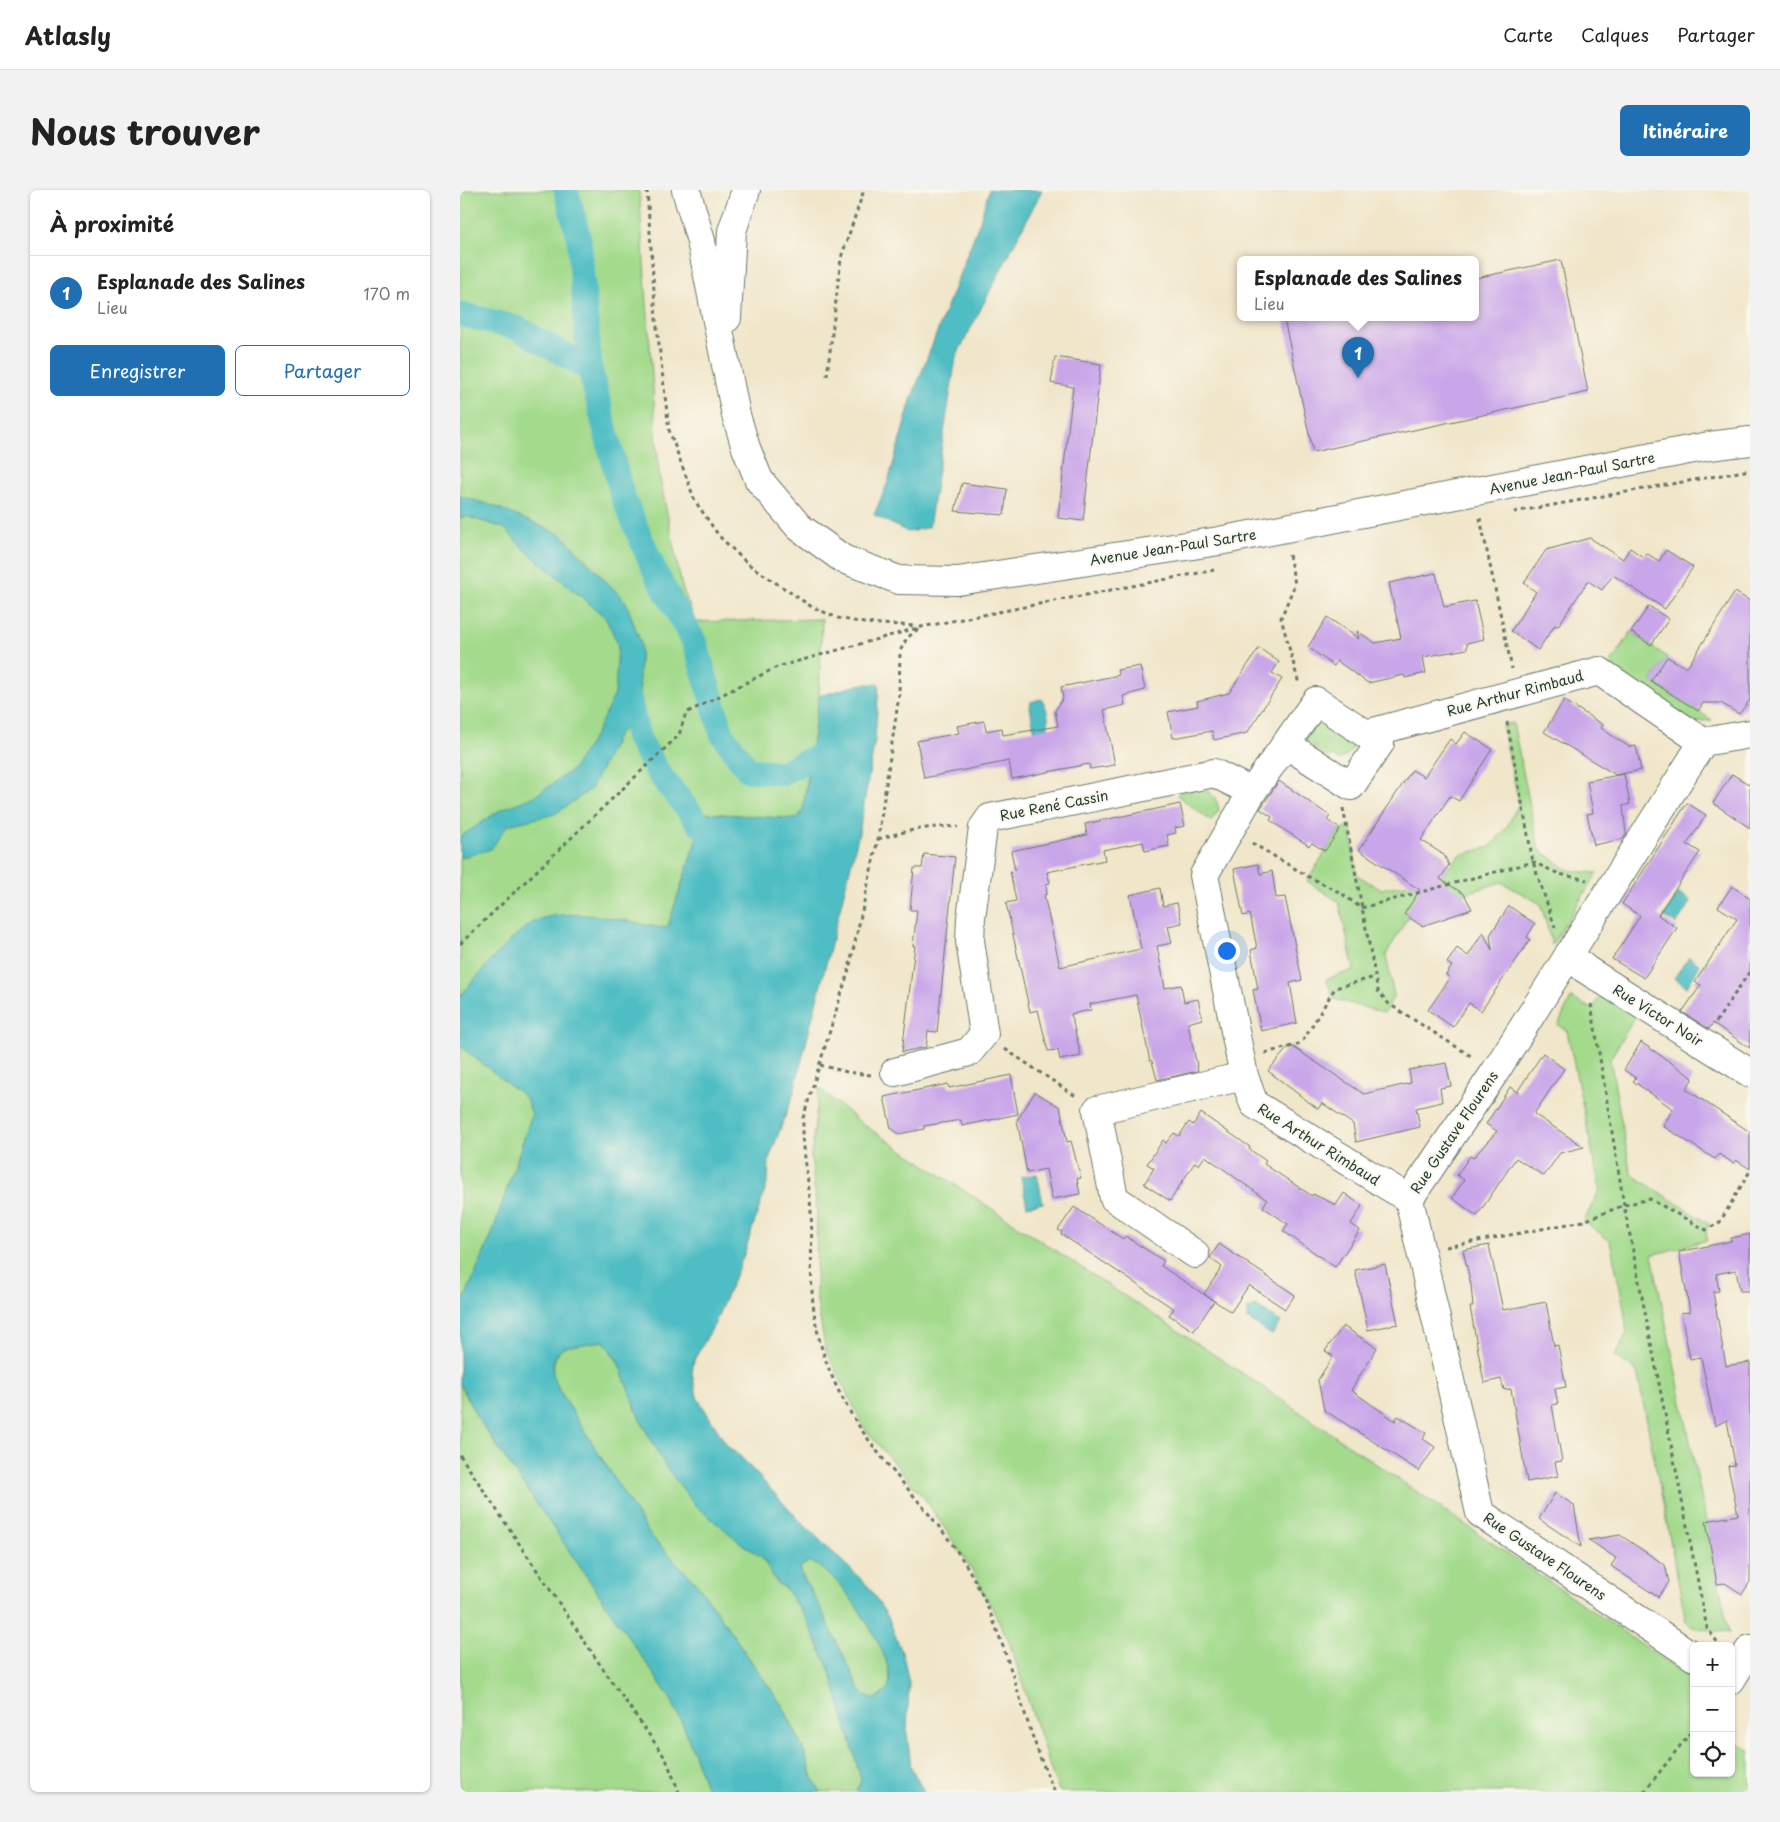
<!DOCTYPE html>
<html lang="fr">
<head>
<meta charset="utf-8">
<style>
  :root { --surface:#fff; --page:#f2f2f2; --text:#222; --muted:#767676; --line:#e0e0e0; --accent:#1f6fb2 }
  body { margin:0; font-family:"Playpen Sans",sans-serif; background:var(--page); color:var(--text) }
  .controls { position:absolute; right:15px; bottom:15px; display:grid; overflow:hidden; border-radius:8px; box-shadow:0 1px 4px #0004 }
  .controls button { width:45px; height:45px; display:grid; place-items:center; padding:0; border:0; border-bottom:1px solid var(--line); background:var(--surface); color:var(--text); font:25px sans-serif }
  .you { position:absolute; left:766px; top:760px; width:18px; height:18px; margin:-12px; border:4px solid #fff; border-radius:50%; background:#1a73e8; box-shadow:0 0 0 8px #1a73e833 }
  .badge { display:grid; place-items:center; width:32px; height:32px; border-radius:50%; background:var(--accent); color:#fff; font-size:16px; font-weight:700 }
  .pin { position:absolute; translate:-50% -41px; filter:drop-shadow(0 1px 2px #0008) }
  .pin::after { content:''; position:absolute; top:26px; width:18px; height:15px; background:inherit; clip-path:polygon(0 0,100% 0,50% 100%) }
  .popup { position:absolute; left:777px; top:66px; width:242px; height:65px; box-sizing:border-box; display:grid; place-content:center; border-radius:8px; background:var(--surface); filter:drop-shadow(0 1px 4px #0005); font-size:16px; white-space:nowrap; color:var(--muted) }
  .popup b { font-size:19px; color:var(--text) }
  .popup::after { content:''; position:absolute; left:50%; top:100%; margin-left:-10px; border:10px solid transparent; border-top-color:var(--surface) }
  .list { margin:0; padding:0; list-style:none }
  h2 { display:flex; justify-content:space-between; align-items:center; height:65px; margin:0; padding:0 20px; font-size:21px }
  h2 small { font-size:16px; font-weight:400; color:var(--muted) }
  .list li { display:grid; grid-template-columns:32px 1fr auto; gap:15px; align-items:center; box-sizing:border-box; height:75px; padding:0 20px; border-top:1px solid var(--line) }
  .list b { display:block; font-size:19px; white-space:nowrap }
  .list p { margin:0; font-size:16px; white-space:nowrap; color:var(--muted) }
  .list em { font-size:16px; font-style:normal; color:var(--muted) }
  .actions { display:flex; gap:10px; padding:15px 20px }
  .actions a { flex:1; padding:11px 0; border:1px solid var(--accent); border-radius:8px; text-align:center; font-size:18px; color:var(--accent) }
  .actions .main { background:var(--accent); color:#fff }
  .icon { flex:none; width:28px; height:28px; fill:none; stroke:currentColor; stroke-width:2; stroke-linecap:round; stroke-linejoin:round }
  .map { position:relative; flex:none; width:1290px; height:1602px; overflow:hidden; border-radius:8px }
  header { display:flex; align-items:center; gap:30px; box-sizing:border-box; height:70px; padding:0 25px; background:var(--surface); border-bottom:1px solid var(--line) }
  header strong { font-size:24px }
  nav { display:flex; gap:28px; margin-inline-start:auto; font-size:18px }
  .intro { display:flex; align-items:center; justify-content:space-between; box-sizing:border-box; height:120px; padding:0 30px }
  h1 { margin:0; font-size:35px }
  .button { padding:12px 22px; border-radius:8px; background:var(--accent); color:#fff; font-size:18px; font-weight:700 }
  main { display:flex; gap:30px; padding:0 30px }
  aside { flex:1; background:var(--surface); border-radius:8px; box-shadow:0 1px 4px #0004 }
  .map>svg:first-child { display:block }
  .green { fill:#a3da8c; stroke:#618c60 }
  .water { fill:#50bec4; stroke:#387e7c; fill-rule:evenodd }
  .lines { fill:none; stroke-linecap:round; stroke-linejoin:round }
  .canal { stroke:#50bec4; stroke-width:25 }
  .building { fill:#c9a5e9 }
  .minor-casing { stroke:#687868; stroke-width:30 }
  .major-casing { stroke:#687868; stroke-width:30 }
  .path { stroke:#687868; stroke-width:3; stroke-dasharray:4 4; stroke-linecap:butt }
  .minor { stroke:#fff; stroke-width:28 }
  .major { stroke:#fff; stroke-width:28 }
  .labels { text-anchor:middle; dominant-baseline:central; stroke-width:4; stroke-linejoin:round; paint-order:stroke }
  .street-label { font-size:14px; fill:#1f3d34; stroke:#fbf7ec }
</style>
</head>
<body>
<header>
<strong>Atlasly</strong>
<nav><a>Carte</a><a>Calques</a><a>Partager</a></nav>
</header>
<div class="intro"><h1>Nous trouver</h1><a class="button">Itinéraire</a></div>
<main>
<aside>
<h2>À proximité<small></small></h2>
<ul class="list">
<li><span class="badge">1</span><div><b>Esplanade des Salines</b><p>Lieu</p></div><em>170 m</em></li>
</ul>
<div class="actions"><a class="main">Enregistrer</a><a>Partager</a></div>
</aside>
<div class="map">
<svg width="1290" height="1602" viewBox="0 0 1290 1602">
  <rect width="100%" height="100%" fill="#fbf7ec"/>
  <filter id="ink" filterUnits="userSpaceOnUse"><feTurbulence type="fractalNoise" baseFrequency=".02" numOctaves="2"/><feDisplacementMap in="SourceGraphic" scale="10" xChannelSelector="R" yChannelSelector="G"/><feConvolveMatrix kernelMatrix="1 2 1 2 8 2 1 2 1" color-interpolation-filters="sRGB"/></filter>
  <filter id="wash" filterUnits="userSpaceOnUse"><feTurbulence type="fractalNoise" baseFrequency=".0096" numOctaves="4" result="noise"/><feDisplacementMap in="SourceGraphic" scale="20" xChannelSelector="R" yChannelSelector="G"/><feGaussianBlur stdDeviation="1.12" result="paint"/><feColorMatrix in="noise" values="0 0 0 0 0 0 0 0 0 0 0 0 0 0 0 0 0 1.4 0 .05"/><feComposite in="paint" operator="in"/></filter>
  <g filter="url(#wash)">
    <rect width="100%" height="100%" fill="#f0e6ca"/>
    <!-- green -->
    <g class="green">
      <polygon points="0,0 179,0 199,284 222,397 236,432 362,429 359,506 343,620 337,629 245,623 208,736 201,738 132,725 26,777 0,807"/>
      <polygon points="1171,442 1207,467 1191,491 1252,530 1232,532 1149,476"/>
      <path d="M862,530L880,539L886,548L892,546C897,558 888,567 877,570L873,565L867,567L856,560L855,555L844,557V545L856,531Z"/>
      <polygon points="1053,533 1079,659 1108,680 1137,683 1092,755 1081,714 1041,692 1002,705 948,727 926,765 934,806 924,823 874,809 866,789 894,780 879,712 847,691 880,639 891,638 897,685 920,699 980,689 999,665 1030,657 1047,637 1059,613 1042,535"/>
      <path d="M738,598C751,601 757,607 759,620L751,631L717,605L721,602Z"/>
      <polygon points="1148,794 1182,815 1150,869 1171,984 1249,1034 1246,1040 1247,1050 1192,1065 1269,1443 1232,1437 1226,1431 1177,1181 1155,1166 1167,1143 1164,1118 1150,1051 1124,1031 1140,999 1107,841 1098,835 1111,808 1132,819"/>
      <polygon points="0,855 66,908 72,924 31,1047 0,1119"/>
      <polygon points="359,898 401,933 785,1185 1234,1490 1234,1583 1271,1583 1271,1548 1290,1561 1290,1602 600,1602 594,1589 548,1449 512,1380 468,1313 405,1239 366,1161 356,1107 357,1023 351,967"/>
      <polygon points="144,1151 158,1172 180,1230 208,1280 282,1354 302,1367 317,1393 325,1398 347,1430 370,1481 393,1559 401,1590 396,1602 361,1602 357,1597 336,1542 323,1517 239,1396 189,1344 101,1203 92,1185 95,1169 100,1160 110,1155"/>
      <polygon points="0,1194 17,1227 211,1509 226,1542 248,1602 0,1602"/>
      <path d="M350,1371C360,1377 369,1384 377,1392C393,1408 442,1478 427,1500C424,1504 419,1506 415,1509L405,1505L400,1500L360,1417L342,1386L340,1377Z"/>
    </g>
    <!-- water -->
    <g class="water">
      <polygon points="529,0 582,0 496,167 469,337 448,342 414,325 428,292 452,207 520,31"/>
      <polygon points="0,306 34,316 102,345 166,412 181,454 179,487 184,547 168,535 159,543 131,599 95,624 48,635 31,659 0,668 0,647 40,620 75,606 112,580 134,547 155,504 158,454 145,427 64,359 44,338 8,327 0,328"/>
      <path d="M402,494H419L415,549L399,643L333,905L309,969L308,991L283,1067L254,1135L234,1170L232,1183L237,1207L268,1257L281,1267L339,1330L408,1396L428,1427L443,1465L449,1493L447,1543L451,1577L464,1602H396L401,1590L393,1559L370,1481L347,1430L325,1398L317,1393L302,1367L282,1354L236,1316L208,1280L180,1230L158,1172L144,1151L105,1157C86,1170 92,1186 101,1203L189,1344L239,1396L323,1517L345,1564L352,1587L361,1602H248L226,1542L211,1509L17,1227L0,1194V1119L31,1047L72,924L66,908L0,856V807C16,787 53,742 76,731C106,716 169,731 201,738L208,736L245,623L337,629L343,620L359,506ZM350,1371C360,1377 370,1384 377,1392C393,1408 442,1478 427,1500C424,1504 419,1507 415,1509L405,1505L400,1500L360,1417L342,1386L340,1377Z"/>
      <path d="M581,509C587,516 590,531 587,540L579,542L574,539L570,517L571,512Z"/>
      <polygon points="1219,703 1231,711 1216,734 1204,726"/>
      <polygon points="1229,767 1240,775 1227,797 1214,788"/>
      <polygon points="577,984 583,1013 567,1016 561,987"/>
      <polygon points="796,1116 821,1132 812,1145 787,1129 788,1119"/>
    </g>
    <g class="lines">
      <!-- canal -->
      <g class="canal">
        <polyline points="0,124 57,138 130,179 119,49 106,0"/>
        <polyline points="130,179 162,305 196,384 235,453 262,544 288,580 321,583 360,565 376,563"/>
        <polyline points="169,508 178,548 200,585 241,636 273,647"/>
      </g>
    </g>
    <g id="blocks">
      <!-- building -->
      <g class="building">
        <polygon points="1101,70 1128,202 853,262 824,129 834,127 1016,127 1016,88"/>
        <polygon points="595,167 641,174 623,331 598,328 613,197 591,193"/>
        <polygon points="502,293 547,299 544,325 495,321"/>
        <polygon points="1130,348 1163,369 1170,358 1183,367 1186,363 1199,371 1206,360 1233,377 1205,419 1153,385 1142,400 1128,391 1098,436 1095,435 1078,460 1051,441 1076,402 1064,393 1086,360"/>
        <polygon points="976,383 984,417 1015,411 1024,449 1007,453 1007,459 963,467 966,483 945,488 944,485 908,493 877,471 874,476 848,457 867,427 899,449 897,441 915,453 941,448 929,393"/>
        <polygon points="1275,402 1290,411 1290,510 1279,524 1261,513 1243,513 1238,521 1191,491 1207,467 1227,478"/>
        <polygon points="1189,416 1209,429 1191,455 1171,442"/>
        <polygon points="799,458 819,472 812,483 822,489 787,543 754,550 752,541 713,548 708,522 738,516 737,511 769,503"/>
        <polygon points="680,476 685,500 663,506 665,515 644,520 655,575 630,579 629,574 552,589 549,571 464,588 457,551 499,543 497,536 524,531 526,541 542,538 543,545 598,536 595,521 603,508 601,497 659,485 657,480"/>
        <polygon points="1104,510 1143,535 1141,538 1160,551 1170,557 1176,556 1181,580 1156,585 1084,542"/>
        <polygon points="1005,542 1032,559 999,611 990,606 961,650 984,665 989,675 980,689 1004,704 1012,719 962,736 944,724 960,700 899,660 952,580 964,587 990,549 996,554"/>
        <polygon points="1164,584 1170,614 1163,616 1166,644 1163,649 1134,655 1127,624 1133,623 1127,591"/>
        <polygon points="1272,584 1290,595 1290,638 1253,613"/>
        <polygon points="819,591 870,626 867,630 880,639 865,661 852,653 849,656 823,639 810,630 812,627 800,619"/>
        <polygon points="1227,613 1246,625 1227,654 1240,662 1198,725 1217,738 1184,788 1152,769 1180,726 1162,714"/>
        <polygon points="720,614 725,636 715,638 716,643 707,645 709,656 685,661 683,652 643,660 645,670 587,682 590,693 586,694 587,704 584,705 600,777 681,759 670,705 700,698 703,716 717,713 722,733 708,736 712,753 697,756 705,798 721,795 724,812 738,809 742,829 728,833 738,881 697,890 692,871 690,871 676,805 630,814 631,820 611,824 621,866 600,870 598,860 588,861 578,820 570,822 546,713 556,711 550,681 555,680 551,661 627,645 625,634"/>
        <polygon points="464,664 495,667 477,842 468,841 466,857 442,862 455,756 453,756 457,720 450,720 454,678 462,678"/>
        <polygon points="798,674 800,684 812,681 816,708 825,707 842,790 830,793 837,833 801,841 793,800 798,799 791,760 797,758 790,724 783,726 774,679"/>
        <polygon points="1272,696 1290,709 1290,858 1253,833 1249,839 1222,822 1241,795 1235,792 1277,729 1258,717"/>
        <polygon points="1049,716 1075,734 1067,747 1070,750 1021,821 1009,813 993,837 968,820 990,788 986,785 992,776 987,773 997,758 1008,766 1023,742 1032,760 1030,745"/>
        <polygon points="1181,852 1233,888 1226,899 1290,942 1290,979 1276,970 1273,973 1259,964 1255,969 1203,936 1213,919 1173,891 1176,888 1164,880"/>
        <polygon points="830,855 904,904 951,893 949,880 986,873 991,896 980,898 982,912 956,918 960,937 896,952 893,934 862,913 858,919 808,881"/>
        <polygon points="1083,863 1104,879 1074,924 1124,957 1100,963 1084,986 1056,968 1017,1026 992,1008 1004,990 997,985 1010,966 1013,968 1037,941 1026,934 1050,897 1057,902"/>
        <polygon points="551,885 558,924 502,936 501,930 464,936 464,939 439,944 431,938 424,907 488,894 489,898"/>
        <polygon points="575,902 600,917 607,952 611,951 621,988 617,989 620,1004 592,1009 586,979 567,983 557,930"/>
        <polygon points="741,923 790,957 789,959 806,971 804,974 852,1006 853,1004 876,1015 884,1003 902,1016 891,1034 900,1040 875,1077 823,1041 828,1034 803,1017 807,1010 745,966 739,975 735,972 710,1011 684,994 694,978 687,974 703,950 706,953 714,943 719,946 729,932 733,935"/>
        <polygon points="614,1017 663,1049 665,1046 704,1071 701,1076 754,1111 734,1141 709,1125 714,1119 601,1044 602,1042 598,1040"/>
        <polygon points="1290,1044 1290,1101 1280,1101 1276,1080 1256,1084 1259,1101 1253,1102 1266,1176 1290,1172 1290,1392 1282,1404 1265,1393 1257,1394 1246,1331 1278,1325 1268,1276 1275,1275 1267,1230 1255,1236 1241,1167 1230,1169 1221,1123 1230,1122 1219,1062 1271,1051 1271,1048"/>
        <polygon points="759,1054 835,1105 825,1119 789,1095 771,1122 744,1104 762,1077 750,1068"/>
        <polygon points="1029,1055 1043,1120 1086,1112 1094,1156 1098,1155 1106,1197 1095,1199 1098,1214 1092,1215 1102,1271 1095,1272 1098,1286 1067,1292 1051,1199 1044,1200 1041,1189 1024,1193 1010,1117 1013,1117 1011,1095 1003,1060"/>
        <polygon points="925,1074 938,1134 908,1140 895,1080"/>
        <polygon points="883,1136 917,1158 891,1200 935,1231 938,1226 966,1243 963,1249 975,1257 959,1281 864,1220 858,1190 873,1166 865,1161"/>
        <polygon points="1095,1303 1114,1315 1121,1357 1079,1329"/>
        <polygon points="1160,1345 1205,1375 1209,1392 1198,1407 1151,1376 1156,1368 1129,1350"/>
      </g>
    </g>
  </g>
  <g filter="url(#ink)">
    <use href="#blocks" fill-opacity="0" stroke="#687868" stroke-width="1"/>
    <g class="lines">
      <defs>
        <g id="minor">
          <polyline points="906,544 1139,481 1243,552"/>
          <polyline points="827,555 891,596 920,553 856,511 792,602 744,685 784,886 794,914 949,1009"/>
          <polyline points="1109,764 1125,779 1290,883"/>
          <polyline points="435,882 509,862 524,844 510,751 511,728 523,638 530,628 754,583 792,602"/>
          <polyline points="735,1064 654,1008 637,920 784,886"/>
          <polyline points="1234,1467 1020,1323 949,1009 1035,882 1243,552 1290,544"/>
          <polyline points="1271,1490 1290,1459"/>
        </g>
        <g id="major">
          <polyline points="226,0 241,51 276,225 286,258 299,290 339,337 383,369 439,390 498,391 759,351 1249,256 1290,251"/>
          <polyline points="267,128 272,41 286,0"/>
        </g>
      </defs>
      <!-- minor casing -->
      <use href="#minor" class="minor-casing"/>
      <!-- major casing -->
      <use href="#major" class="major-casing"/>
      <!-- path -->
      <g class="path">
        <polyline points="187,0 196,129 209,240 235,311 259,346 288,374 352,417 378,428 404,433 457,436"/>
        <polyline points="367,186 381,68 404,0"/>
        <polyline points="1054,322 1290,280"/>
        <polyline points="1020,328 1052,479"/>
        <polyline points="829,365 835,394 821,428 839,494"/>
        <path d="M458,439L447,448L440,461L439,505L418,649L389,779L343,928C342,960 349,990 351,1022C353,1055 349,1088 354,1121C359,1163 377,1204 401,1239C434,1288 479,1329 509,1380C549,1449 561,1531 595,1602"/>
        <polyline points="1047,532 1073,672 1096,740"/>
        <polyline points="883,618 918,801 929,814 1014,868"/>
        <path d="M418,649C446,641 469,635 498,637"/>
        <polyline points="792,653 849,687 881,703 901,718 1073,672 1099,684 1127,690"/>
        <polyline points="0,754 219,545 226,523 317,477 461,437 754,380"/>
        <polyline points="1131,814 1164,1015 1247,1438 1260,1456"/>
        <polyline points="1256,832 1290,781"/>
        <polyline points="545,859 617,907"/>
        <polyline points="805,863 837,855 844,849 875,798 915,787"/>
        <polyline points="360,875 387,882 411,885"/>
        <polyline points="986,1057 1124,1031 1164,1015 1190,1009 1246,1040 1260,1032 1290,981"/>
        <polyline points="0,1265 139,1473 206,1569 219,1602"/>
        <polyline points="1184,1602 1234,1538"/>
      </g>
      <!-- minor -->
      <use href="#minor" class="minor"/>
      <!-- major -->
      <use href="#major" class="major"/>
    </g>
  </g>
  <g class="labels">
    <!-- street labels -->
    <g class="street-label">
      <text transform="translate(1112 283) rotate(-11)">Avenue Jean-Paul Sartre</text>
      <text transform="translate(713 357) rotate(-9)">Avenue Jean-Paul Sartre</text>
      <text transform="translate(1055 503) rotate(-15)">Rue Arthur Rimbaud</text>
      <text transform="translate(594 615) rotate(-11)">Rue René Cassin</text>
      <text transform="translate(1198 825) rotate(32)">Rue Victor Noir</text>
      <text transform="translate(994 942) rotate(-56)">Rue Gustave Flourens</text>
      <text transform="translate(859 954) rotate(32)">Rue Arthur Rimbaud</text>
      <text transform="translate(1085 1366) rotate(34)">Rue Gustave Flourens</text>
    </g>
  </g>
</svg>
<div class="controls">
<button>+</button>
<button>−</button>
<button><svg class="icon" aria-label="locate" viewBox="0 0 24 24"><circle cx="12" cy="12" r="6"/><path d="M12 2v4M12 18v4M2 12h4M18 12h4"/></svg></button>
</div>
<div class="you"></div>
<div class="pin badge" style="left:898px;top:188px">1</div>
<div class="popup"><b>Esplanade des Salines</b>Lieu</div>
</div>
</main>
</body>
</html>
